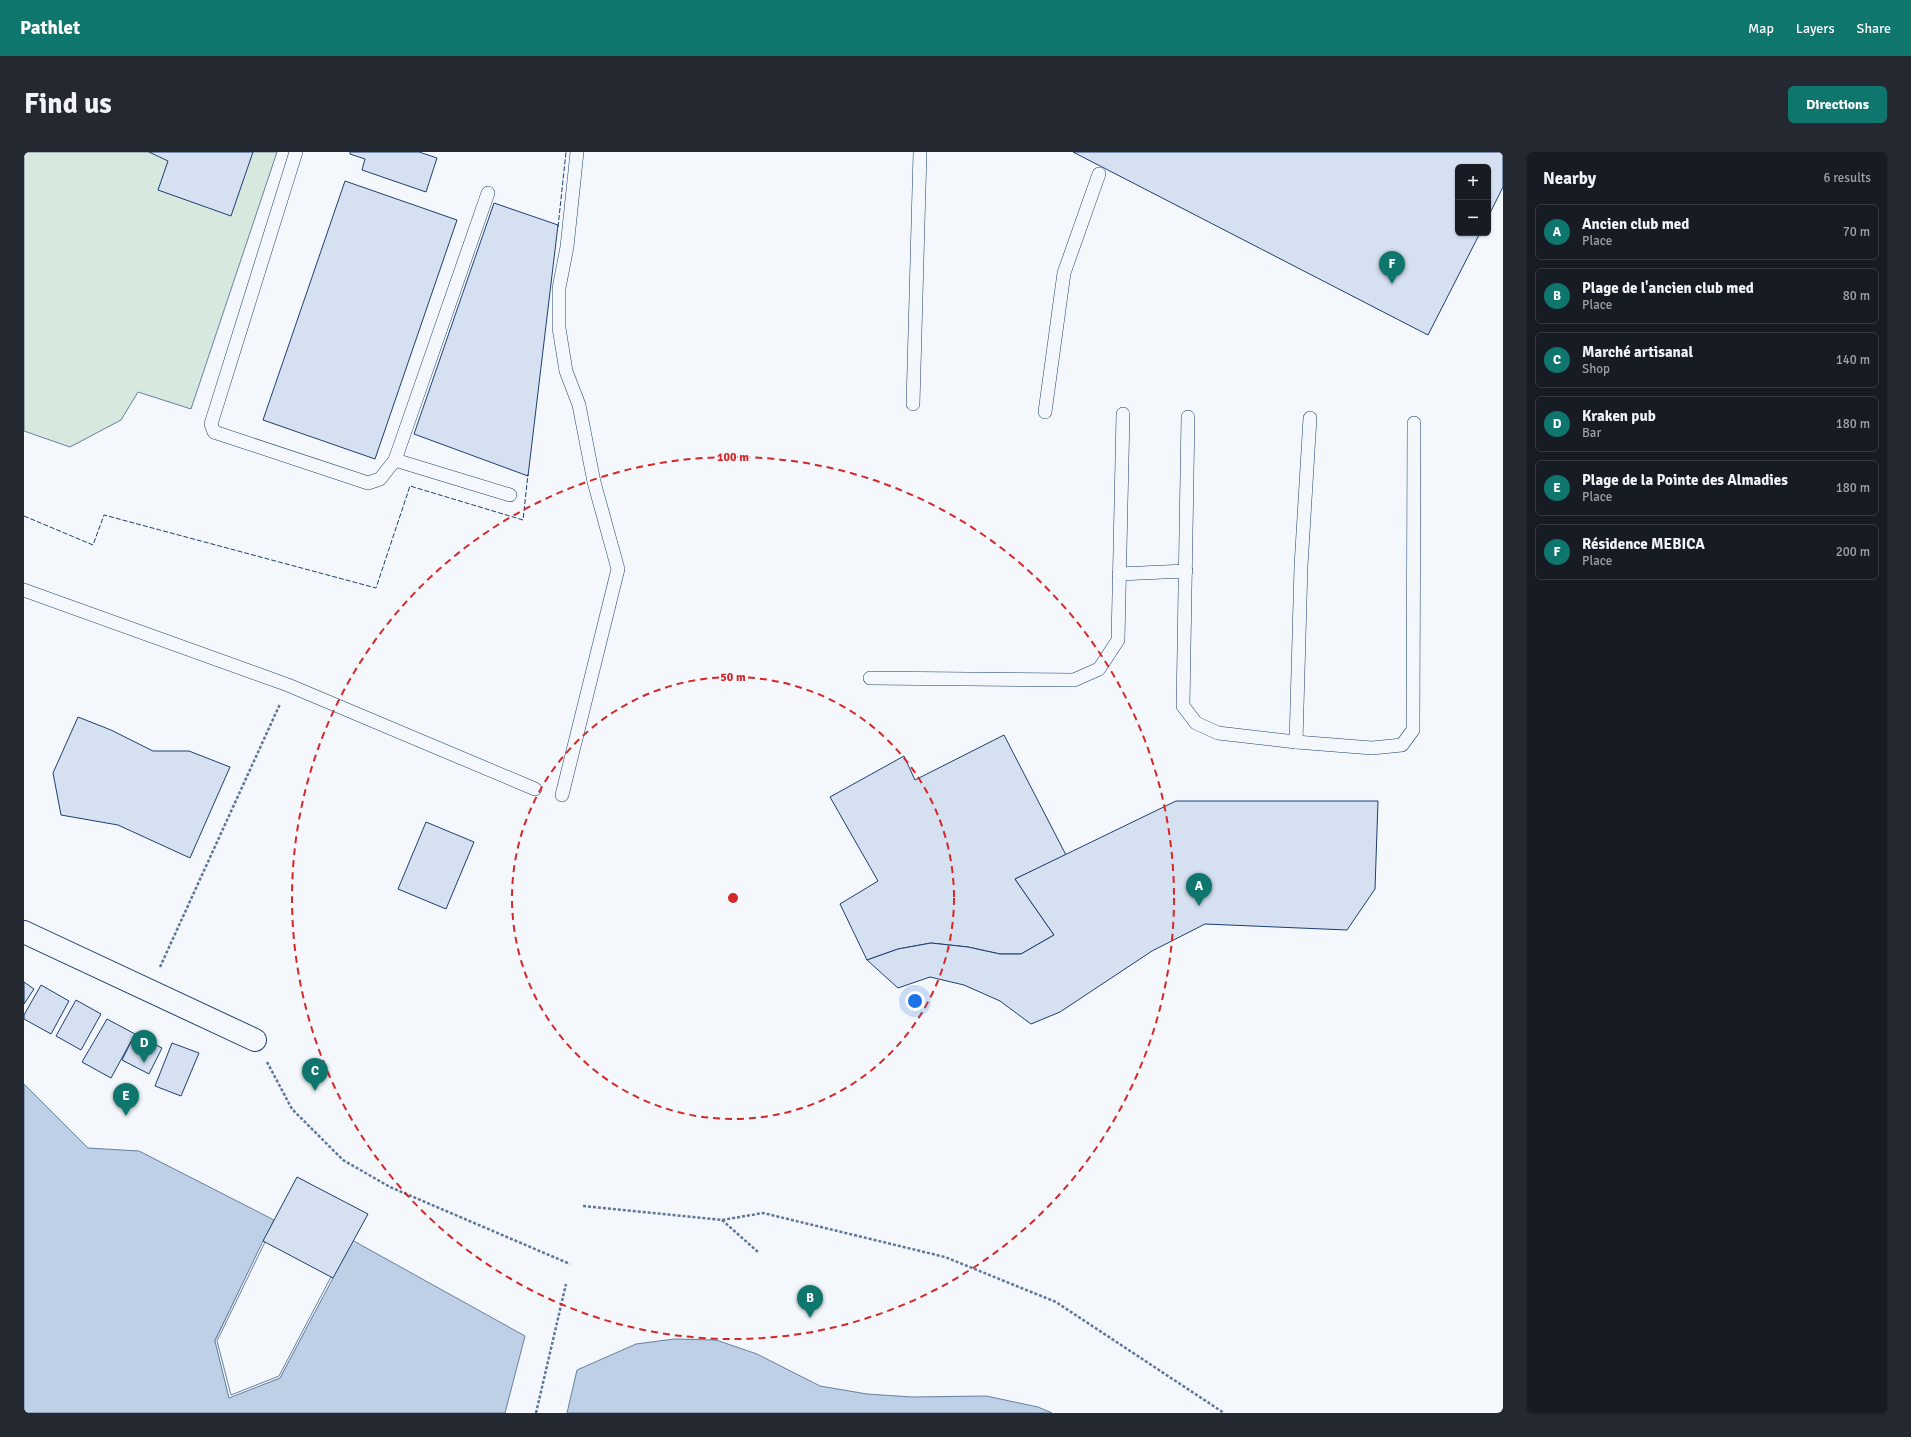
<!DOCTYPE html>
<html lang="en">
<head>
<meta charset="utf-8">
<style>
  :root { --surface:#171b24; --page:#242831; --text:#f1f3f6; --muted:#9ea1a6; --line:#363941; --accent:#0f766e }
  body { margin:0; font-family:Signika,sans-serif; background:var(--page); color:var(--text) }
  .controls { position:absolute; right:12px; top:12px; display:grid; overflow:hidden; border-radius:6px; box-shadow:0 1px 3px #0004 }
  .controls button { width:36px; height:36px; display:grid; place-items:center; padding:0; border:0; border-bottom:1px solid var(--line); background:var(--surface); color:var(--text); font:20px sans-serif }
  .you { position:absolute; left:891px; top:849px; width:14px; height:14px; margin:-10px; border:3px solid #fff; border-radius:50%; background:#1a73e8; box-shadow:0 0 0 6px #1a73e833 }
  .badge { display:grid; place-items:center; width:26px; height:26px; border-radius:50%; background:var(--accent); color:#fff; font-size:13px; font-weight:700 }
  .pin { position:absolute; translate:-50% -33px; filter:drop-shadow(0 1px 2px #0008) }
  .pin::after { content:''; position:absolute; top:21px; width:14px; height:12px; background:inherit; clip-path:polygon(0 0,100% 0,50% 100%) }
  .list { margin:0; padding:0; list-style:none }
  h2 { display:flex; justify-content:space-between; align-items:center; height:52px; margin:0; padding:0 16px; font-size:17px }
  h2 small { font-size:13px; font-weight:400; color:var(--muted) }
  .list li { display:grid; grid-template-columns:26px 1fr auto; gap:12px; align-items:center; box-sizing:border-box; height:56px; margin:0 8px 8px; padding:0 8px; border:1px solid var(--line); border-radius:6px }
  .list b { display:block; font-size:15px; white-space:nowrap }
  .list p { margin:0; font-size:13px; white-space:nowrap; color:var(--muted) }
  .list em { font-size:13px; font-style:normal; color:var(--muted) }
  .map { position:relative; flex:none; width:1479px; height:1261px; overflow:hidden; border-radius:6px }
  header { display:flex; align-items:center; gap:24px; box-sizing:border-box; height:56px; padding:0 20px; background:var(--accent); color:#fff }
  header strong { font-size:19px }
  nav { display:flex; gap:22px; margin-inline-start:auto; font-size:14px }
  .intro { display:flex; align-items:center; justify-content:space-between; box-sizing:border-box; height:96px; padding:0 24px }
  h1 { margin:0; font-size:28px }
  .button { padding:10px 18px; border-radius:6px; background:var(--accent); color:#fff; font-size:14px; font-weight:700 }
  main { display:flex; gap:24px; padding:0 24px }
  aside { flex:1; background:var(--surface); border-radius:6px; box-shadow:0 1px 3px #0004 }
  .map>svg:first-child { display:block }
  .green { fill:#d7e8df; stroke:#687fa3 }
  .water { fill:#bed0e5; stroke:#687fa3 }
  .pier { fill:#f4f7fb; stroke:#687fa3 }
  .building { fill:#d5e0f0; stroke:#1d3f73 }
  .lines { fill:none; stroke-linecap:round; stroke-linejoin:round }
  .lane-casing { stroke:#1d3f73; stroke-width:14 }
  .street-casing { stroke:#1d3f73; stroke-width:24 }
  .path { stroke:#5e769c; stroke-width:2.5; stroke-dasharray:3 2; stroke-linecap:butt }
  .lane { stroke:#f4f7fb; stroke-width:13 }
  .street { stroke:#f4f7fb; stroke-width:22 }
  .fence { stroke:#1d3f73; stroke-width:1; stroke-dasharray:5 2; stroke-linecap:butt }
  .ring { fill:none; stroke:#d62828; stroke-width:2; stroke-dasharray:7 5 }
  .centre { fill:#d62828; stroke:#f4f7fb; stroke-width:2 }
  .ring-label { font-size:12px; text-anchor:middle; font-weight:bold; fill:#d62828; stroke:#f4f7fb; stroke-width:3; stroke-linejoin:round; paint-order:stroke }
</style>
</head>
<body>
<header>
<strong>Pathlet</strong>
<nav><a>Map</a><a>Layers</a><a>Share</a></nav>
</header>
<div class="intro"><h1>Find us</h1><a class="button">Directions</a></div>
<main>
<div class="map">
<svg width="1479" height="1261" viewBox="0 0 1479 1261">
  <rect width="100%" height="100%" fill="#f4f7fb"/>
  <!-- green -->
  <polygon class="green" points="0,0 253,0 167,257 114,240 97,268 46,295 0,279"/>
  <!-- water -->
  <g class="water">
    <polygon points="0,932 64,996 115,999 250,1068 191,1188 205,1245 256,1226 328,1088 501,1184 481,1261 0,1261"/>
    <polygon points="650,1187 692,1188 733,1202 796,1234 843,1242 888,1245 962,1244 1014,1255 1028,1261 543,1261 553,1218 612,1192"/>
  </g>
  <!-- pier -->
  <polygon class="pier" points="239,1089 241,1090 193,1189 207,1243 255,1224 307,1125 309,1126 256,1226 205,1246 191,1189"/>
  <!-- building -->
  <g class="building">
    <polygon points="125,0 229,0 207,64 134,38 144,9"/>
    <polygon points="326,0 395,0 413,6 402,40 338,18 341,7 326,2"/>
    <polygon points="1049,0 1479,0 1479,35 1464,65 1464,15 1434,15 1434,81 1456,81 1404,183"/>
    <polygon points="321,29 433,68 351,307 239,268"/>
    <polygon points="470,51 534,73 504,324 390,282"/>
    <polygon points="54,565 87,578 129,599 165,599 206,615 166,706 94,673 37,663 29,621"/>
    <polygon points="980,583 1042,703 991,727 1030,783 997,802 976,802 944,795 907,791 874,797 843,808 816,752 854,729 806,645 880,604 891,628"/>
    <polygon points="1152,649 1354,649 1351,737 1323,778 1181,772 1128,799 1036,860 1007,872 976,849 940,833 906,825 874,836 843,808 874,797 907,791 944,795 976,802 997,802 1030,783 991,727"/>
    <polygon points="402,670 450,690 422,757 374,737"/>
    <polygon points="0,830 10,837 0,852"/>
    <polygon points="17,833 45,849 27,882 0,867 0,863"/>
    <polygon points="52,848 77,862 57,898 32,884"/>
    <polygon points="83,867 111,882 87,926 58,910"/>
    <polygon points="111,882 138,896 125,922 98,908"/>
    <polygon points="148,891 175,901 157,944 131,934"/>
    <polygon points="273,1025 344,1062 309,1126 239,1089"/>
  </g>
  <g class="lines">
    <defs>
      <g id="lane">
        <polyline points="272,0 187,272 190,280 344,331 356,327 371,308 464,41"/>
        <polyline points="889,252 896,0"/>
        <polyline points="1021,260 1040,121 1075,22"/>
        <polyline points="1164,265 1159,554 1172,571 1194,581 1272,590 1277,414 1286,266"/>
        <polyline points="371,308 486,343"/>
        <polyline points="1095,422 1162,419"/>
        <polyline points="0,438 264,533 511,637"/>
        <polyline points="846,526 1050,528 1075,517 1094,488 1099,262"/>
        <polyline points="1272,590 1348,596 1378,593 1389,578 1390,271"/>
        <polyline points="538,643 594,417 570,330 555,253 542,219 535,176 535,136 543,95 553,0"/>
      </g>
      <polyline id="street" points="0,780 231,888"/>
    </defs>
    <!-- lane casing -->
    <use href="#lane" class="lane-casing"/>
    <!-- street casing -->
    <use href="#street" class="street-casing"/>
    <!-- path -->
    <g class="path">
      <polyline points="136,815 256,552"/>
      <polyline points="243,910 268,957 319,1008 366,1035 546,1112"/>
      <polyline points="559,1054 698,1068 739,1061 921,1105 1032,1150 1200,1261"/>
      <polyline points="698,1068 734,1100"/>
      <polyline points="512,1261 542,1132"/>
    </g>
    <!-- lane -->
    <use href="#lane" class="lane"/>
    <!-- street -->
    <use href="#street" class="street"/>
    <!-- fence -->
    <g class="fence">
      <polyline points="534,75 542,0"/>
      <polyline points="0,364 69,393 80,363 352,436 386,334 499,368 504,322"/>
    </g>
  </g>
  <!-- distance rings -->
  <g class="ring">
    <circle cx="709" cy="746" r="221"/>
    <circle cx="709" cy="746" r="441"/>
  </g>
  <circle cx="709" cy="746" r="6" class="centre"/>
  <g class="ring-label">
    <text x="709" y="309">100 m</text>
    <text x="709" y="529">50 m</text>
  </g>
</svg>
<div class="controls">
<button>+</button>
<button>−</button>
</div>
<div class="you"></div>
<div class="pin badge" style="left:1175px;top:754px">A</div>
<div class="pin badge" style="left:786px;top:1166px">B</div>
<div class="pin badge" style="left:291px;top:939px">C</div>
<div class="pin badge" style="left:120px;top:911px">D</div>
<div class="pin badge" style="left:102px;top:964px">E</div>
<div class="pin badge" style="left:1368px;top:132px">F</div>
</div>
<aside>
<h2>Nearby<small>6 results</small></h2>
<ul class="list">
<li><span class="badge">A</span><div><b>Ancien club med</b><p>Place</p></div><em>70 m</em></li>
<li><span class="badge">B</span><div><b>Plage de l'ancien club med</b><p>Place</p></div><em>80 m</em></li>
<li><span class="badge">C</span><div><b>Marché artisanal</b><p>Shop</p></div><em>140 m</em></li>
<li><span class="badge">D</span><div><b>Kraken pub</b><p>Bar</p></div><em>180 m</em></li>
<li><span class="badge">E</span><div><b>Plage de la Pointe des Almadies</b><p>Place</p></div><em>180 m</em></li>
<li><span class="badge">F</span><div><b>Résidence MEBICA</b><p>Place</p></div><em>200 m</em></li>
</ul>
</aside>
</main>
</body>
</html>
